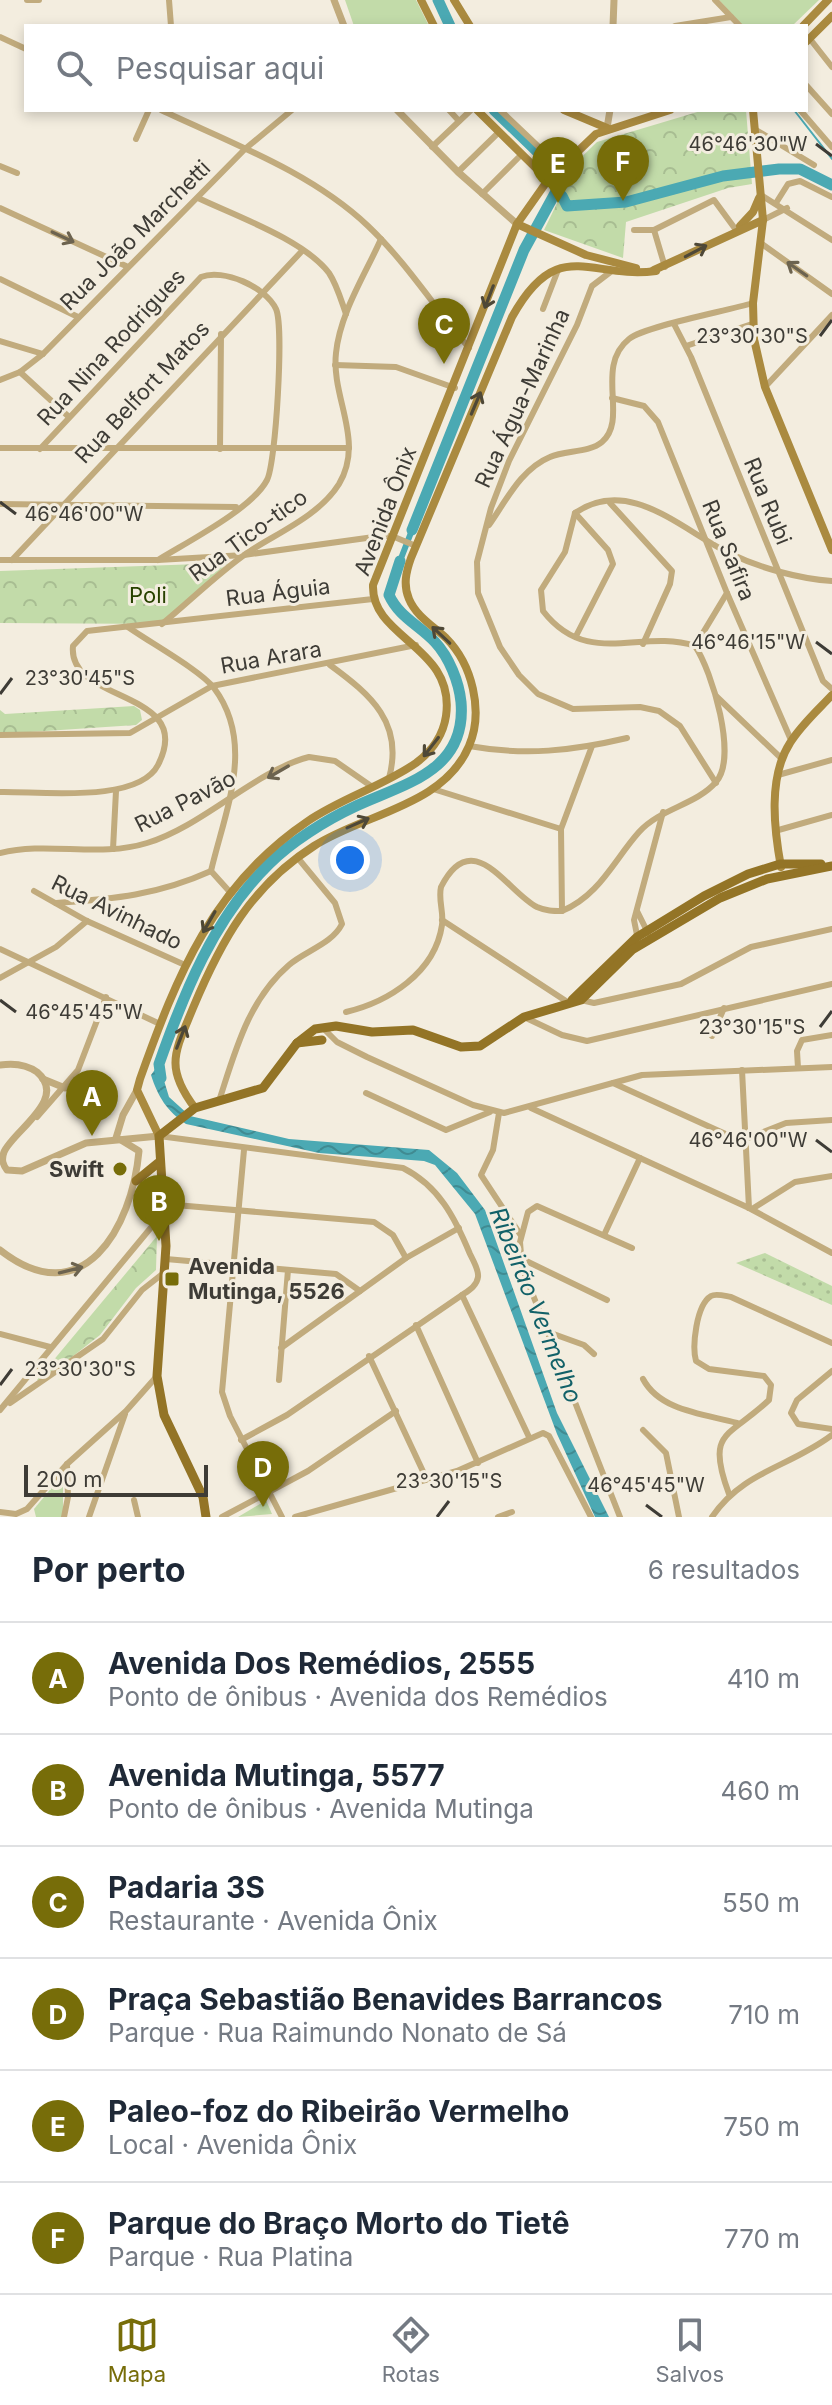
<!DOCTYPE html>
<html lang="pt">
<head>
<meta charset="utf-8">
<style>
  :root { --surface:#fff; --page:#f6f6f7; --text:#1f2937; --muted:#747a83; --line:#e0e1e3; --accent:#776d09 }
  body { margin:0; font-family:Inter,sans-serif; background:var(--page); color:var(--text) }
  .scale { position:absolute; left:24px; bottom:20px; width:184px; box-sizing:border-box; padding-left:8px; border:4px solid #3e3c36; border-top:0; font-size:22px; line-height:28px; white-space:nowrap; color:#3e3c36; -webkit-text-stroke:6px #f3eddf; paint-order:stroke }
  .you { position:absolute; left:350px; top:860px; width:28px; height:28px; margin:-20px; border:6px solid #fff; border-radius:50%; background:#1a73e8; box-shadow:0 0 0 12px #1a73e833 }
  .badge { display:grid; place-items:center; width:52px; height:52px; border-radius:50%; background:var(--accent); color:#fff; font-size:26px; font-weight:700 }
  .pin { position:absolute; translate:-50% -66px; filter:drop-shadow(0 2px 4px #0008) }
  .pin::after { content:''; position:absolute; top:42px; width:28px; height:24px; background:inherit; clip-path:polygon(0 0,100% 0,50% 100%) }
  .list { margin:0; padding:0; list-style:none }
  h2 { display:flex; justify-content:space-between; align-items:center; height:104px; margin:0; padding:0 32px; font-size:34px }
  h2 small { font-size:26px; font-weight:400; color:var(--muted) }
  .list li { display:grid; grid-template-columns:52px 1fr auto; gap:24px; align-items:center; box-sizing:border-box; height:112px; padding:0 32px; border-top:2px solid var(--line) }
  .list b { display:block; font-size:30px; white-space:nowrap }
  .list p { margin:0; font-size:26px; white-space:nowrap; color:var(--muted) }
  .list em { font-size:26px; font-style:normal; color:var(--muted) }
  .icon { flex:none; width:44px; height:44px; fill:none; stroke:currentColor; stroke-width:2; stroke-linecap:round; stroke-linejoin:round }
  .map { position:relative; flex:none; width:832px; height:1517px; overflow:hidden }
  .search { position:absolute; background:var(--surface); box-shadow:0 4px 12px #0003; left:24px; right:24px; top:24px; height:88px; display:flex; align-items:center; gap:20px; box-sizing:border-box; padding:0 28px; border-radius:0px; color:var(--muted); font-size:30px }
  .sheet { height:776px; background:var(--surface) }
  nav { display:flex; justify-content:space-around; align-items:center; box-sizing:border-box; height:112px; border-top:2px solid var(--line); background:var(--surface); font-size:22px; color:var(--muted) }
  nav a { display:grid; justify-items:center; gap:4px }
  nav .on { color:var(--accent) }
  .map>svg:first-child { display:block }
  .grass { fill:url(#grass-dots) }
  .park { fill:url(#park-crowns) }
  .pitch { fill:#c2dba9 }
  .water { fill:url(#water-waves) }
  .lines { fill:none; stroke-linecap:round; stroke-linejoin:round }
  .stream { stroke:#4ba9b3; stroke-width:2 }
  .canal { stroke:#4ba9b3; stroke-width:6 }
  .river { stroke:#4ba9b3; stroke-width:11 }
  .minor { stroke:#c1ab7d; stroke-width:6 }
  .tertiary { stroke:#c1ab7d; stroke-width:7 }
  .secondary { stroke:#aa8a3f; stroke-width:8 }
  .primary { stroke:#937426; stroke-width:9 }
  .oneway { stroke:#6c634f }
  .oneway2 { stroke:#4e4837 }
  .ticks { fill:none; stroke:#3e3c36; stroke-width:3 }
  .poi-dot { fill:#776d09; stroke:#f3eddf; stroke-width:3 }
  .labels { text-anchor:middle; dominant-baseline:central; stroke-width:6; stroke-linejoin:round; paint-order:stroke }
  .street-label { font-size:22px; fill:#3e3c36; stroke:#f3eddf }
  .park-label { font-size:22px; fill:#294200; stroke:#f3eddf }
  .poi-label { font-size:22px; font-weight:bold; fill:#3e3c36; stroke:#f3eddf; text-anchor:end }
  .water-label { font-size:24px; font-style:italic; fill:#126168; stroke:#f3eddf }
  .ticks-label { font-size:20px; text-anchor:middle; fill:#3e3c36; stroke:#f3eddf; stroke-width:6; stroke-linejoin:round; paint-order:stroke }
</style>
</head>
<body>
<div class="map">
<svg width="832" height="1517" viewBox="0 0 832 1517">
  <defs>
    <pattern id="grass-dots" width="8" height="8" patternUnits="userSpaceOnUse" patternTransform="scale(2)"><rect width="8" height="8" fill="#c2dba9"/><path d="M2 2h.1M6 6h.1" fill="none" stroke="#a8bd92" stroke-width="1.8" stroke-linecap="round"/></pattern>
    <pattern id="park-crowns" width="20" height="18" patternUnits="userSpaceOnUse" patternTransform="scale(2)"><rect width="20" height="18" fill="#c2dba9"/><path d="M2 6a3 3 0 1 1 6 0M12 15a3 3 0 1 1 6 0" fill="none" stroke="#a8bd92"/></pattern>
    <pattern id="water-waves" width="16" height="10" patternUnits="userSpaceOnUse" patternTransform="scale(2)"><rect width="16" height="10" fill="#4ba9b3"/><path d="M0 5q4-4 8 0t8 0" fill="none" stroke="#408b92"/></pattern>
  </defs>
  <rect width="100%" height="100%" fill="#f3eddf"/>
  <!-- grass -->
  <polygon class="grass" points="765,1253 832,1286 832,1305 736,1263"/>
  <!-- park -->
  <g class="park">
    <polygon points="704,110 746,110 752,184 728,188 626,222 623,258 544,230 565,187 564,174 597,142"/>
    <polygon points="228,563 162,624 0,623 0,571"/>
    <polygon points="134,706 140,710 142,720 136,725 0,734 0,710 5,714"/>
    <polygon points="157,1236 156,1270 136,1288 100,1335 40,1382 37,1380"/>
    <polygon points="63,1474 63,1517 36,1517 34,1509"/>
    <polygon points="266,1500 272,1514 238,1517 265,1501"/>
  </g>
  <!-- pitch -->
  <g class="pitch">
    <polygon points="345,0 416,0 429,26 354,26"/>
    <polygon points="719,0 819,0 792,26 743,26"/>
  </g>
  <!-- water -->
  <path class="water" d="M159,1064L169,1097L190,1116L289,1139L429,1150L457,1173L485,1210L557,1413L609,1517H595L557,1434L475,1214L435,1165L424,1161L319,1153L186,1124C167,1111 158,1097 151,1075Z"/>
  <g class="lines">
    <!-- stream -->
    <polyline class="stream" points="794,110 832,159"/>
    <!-- canal -->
    <polyline class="canal" points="400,561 412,530"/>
    <!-- river -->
    <g class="river">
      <polyline points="438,0 450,26"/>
      <polyline points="494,110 548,162"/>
      <polyline points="555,195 562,196 567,206 626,202 723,176 779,169 800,169 832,185"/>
      <polyline points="412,530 524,250 559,186"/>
      <path d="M161,1078L159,1064C184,993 214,918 269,864C291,842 326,820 354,807C403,784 467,772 461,702C459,682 449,657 435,642C419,625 399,617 389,595L400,561"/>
    </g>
    <!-- minor -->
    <g class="minor">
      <polyline points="27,0 39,0"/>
      <polyline points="169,0 171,26"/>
      <polyline points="715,0 740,26"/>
      <polyline points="675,26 731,17"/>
      <polyline points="0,37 26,49"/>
      <polyline points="810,39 832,67"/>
      <polyline points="806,85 832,114"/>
      <path d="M161,110C231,143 311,172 368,226C406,262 435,308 469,348"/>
      <polyline points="449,110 459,121"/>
      <polyline points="500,110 560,167"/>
      <polyline points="800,110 832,147"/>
      <polyline points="756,130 814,165"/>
      <polyline points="136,139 149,110"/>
      <polyline points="432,147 471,110"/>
      <polyline points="0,166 17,173"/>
      <polyline points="458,172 498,133"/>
      <polyline points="482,194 521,155"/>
      <polyline points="761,195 832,240"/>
      <path d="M198,198C236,216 304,240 329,273C337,285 341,300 346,314"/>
      <polyline points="776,203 788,184 800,181 832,197"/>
      <polyline points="0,208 126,266"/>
      <polyline points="763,220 787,208"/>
      <polyline points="634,230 654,230 714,200 736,230"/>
      <polyline points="654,230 665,267"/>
      <polyline points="762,244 832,294"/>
      <polyline points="613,270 592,286 577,325 509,461 491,508 477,562 478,593 500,647 519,675 538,694 573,709 640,707 659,711 680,726 716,783"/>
      <polyline points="0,279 78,317"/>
      <polyline points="543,309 558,270"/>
      <polyline points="674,324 691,357 823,681 832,689"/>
      <polyline points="0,341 43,354"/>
      <polyline points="686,346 752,324"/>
      <polyline points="335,365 396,367 455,388"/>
      <polyline points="20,372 69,417"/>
      <polyline points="0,380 20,372 43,354 245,149 292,110"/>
      <polyline points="765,387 832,315"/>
      <polyline points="612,398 644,406 658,422 727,593 791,740"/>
      <polyline points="0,448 349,448"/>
      <path d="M40,449L201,277C223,268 266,287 276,309C284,326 276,463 267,480C252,509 187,542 158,560"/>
      <polyline points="220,449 221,334"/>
      <polyline points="610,503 672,571 670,584 643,644"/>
      <polyline points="0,504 236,507"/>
      <polyline points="575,513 608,550 613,564 576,636"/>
      <path d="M489,525C506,501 521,469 550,457C565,450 589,453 602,442C629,419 594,367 629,339C645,326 727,311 753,303"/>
      <polyline points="0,560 158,560 244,555 381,536 392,536 416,546"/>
      <polyline points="12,560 302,251"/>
      <path d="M162,624C190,601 217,574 247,553C277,533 319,516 339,484C365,440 331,398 336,353C340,313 365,275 381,239"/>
      <path d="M128,627C149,642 200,670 214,688C256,744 225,811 211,871L229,891"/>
      <polyline points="695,646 727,593"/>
      <path d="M330,665C371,695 404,723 389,778"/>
      <polyline points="716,696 782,759"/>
      <polyline points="0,735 130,733 212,686 416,645"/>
      <path d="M469,746C525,756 572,751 627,738"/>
      <polyline points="778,775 832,760"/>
      <polyline points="433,789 561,829"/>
      <path d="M0,792C39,791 138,804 158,765C197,689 67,704 73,646L87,631L373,599"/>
      <polyline points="775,831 832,815"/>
      <polyline points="113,849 116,791"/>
      <path d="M0,853C48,841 99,858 147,843C203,826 255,771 309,757L335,761L371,786"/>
      <polyline points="34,891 87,921 185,965"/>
      <path d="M56,903C114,899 158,895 211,871"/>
      <polyline points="562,911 561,829 592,746"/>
      <polyline points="637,911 648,933"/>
      <polyline points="442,920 569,1003"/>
      <polyline points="638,940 634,920 663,812"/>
      <polyline points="0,949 160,1024"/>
      <polyline points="0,978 56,947 87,921"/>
      <polyline points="581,1000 594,1003 681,984 751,947 832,929"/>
      <path d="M346,1012C388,1002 435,973 442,925C444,912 438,900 441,887C473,824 507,892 537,907C546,911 553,911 562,911C599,896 614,860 639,832C661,808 696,805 716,782C738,757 712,671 695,646C641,628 588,669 543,611L541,590L565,552L575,513C630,475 684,532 731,554C760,568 800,579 832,581"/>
      <polyline points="524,1017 562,1035 587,1041 832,984"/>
      <polyline points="323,1028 337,1042 367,1057 473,1105 504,1113 642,1075 832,1067"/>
      <polyline points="712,1036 724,1008"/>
      <polyline points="798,1068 797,1051 802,1040 832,1035"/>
      <polyline points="742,1070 749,1208"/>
      <polyline points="613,1083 741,1141 786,1123 832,1120"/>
      <polyline points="366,1093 446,1130 490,1112"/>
      <path d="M219,1101C235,1052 248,1000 289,965C305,951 332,944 342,924L335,903L297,857"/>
      <polyline points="531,1108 749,1208 832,1253"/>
      <polyline points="499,1113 493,1150 481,1175 520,1234"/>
      <polyline points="37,1117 78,1070 106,997"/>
      <path d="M159,1136L403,1168C439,1186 455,1218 470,1254C473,1260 479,1270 478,1277C477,1286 468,1291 462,1295L287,1415L241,1440"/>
      <polyline points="244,1150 222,1392 230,1416 282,1517"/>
      <polyline points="164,1204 374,1222 393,1235 406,1258"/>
      <polyline points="752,1209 795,1182 832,1176"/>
      <polyline points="604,1235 640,1158"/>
      <polyline points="520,1258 607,1300"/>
      <polyline points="166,1259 336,1274 360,1291"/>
      <polyline points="462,1295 529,1437"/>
      <polyline points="416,1325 478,1463"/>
      <polyline points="548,1332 584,1345 594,1354"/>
      <polyline points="0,1334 50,1347"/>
      <polyline points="281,1348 406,1258 459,1228"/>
      <polyline points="369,1356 427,1480"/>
      <polyline points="832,1371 797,1400 791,1413 798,1424 832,1429"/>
      <path d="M643,1379C660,1411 704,1414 737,1423"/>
      <polyline points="279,1380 288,1270"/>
      <polyline points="10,1403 103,1339 142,1290 165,1272"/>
      <polyline points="0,1410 163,1213"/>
      <polyline points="643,1430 666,1453 679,1517"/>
      <path d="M729,1494C705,1430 729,1438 769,1400L771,1385L764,1376L709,1369L696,1361C692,1347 696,1305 711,1296C716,1293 725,1296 731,1297L832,1343"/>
      <polyline points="134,1500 138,1517"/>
      <polyline points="0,1512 16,1514 27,1509 67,1464 126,1411 157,1376"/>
      <polyline points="64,1517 68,1497 67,1464"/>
      <polyline points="89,1517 125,1414"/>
      <polyline points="222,1517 308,1471 396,1411"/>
      <polyline points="295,1517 457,1471 543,1433 549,1436 591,1517"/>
      <polyline points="498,1517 512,1512"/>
      <polyline points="620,1517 522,1267 520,1242 528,1212 537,1206 632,1248"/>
      <path d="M712,1517C743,1471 790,1467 832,1435"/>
    </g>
    <!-- tertiary -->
    <g class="tertiary">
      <polyline points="334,0 344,26"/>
      <polyline points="613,26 614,0"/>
      <polyline points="397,110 458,172 517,224"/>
      <polyline points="607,128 610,110"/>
      <path d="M0,1065C13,1063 26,1064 37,1072C69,1099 13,1131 4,1152C1,1160 3,1165 7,1170L22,1171L86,1143L159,1136"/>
      <polyline points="43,1079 65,1088"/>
      <polyline points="116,1138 123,1115 137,1090"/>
      <path d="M0,1250C83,1315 132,1228 139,1151L121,1140"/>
    </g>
    <!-- secondary -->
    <g class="secondary">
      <polyline points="421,0 434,26"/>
      <polyline points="454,0 470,26"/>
      <polyline points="803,26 828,0"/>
      <polyline points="806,42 832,16"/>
      <polyline points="477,110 548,180"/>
      <polyline points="564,110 607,128"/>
      <polyline points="753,110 763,220 753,303 754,339 765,387 832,550"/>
      <polyline points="517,224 586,255 636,268"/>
      <polyline points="740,226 753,212 759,198"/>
      <polyline points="654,270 763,220"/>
      <path d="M781,867C774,829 768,777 790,743C801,725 818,710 832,695"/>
      <path d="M195,1108C164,1067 175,1052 193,1008C221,941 251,886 314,846C363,814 444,806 469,746C484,711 472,664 446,638C433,626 416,616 409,599C403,585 406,572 411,558L512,317C558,234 590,280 656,271"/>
      <path d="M159,1136L137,1090L140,1079C177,975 213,885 308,821C342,798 383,786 416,763C432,751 443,736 446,716C456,646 371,639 373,585L517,224L548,180L596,134L670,110"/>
    </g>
    <!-- primary -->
    <g class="primary">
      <polyline points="572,1000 637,937 704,896 748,874 780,864 821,864"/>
      <polyline points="297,1043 322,1040"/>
      <polyline points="136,1181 158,1163"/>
      <polyline points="206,1517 203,1497 164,1415 157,1376 166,1246 159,1136 195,1108 263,1088 297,1043 315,1029 336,1026 372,1032 413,1030 461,1047 480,1046 524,1017 581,1000 632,950 720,898 767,879 832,866"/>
    </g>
  </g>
  <!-- one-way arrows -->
  <defs><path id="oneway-shaft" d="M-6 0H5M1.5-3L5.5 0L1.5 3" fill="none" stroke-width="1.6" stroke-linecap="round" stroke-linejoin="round" transform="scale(2)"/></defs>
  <g class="oneway">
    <use href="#oneway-shaft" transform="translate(63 237) rotate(25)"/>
    <use href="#oneway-shaft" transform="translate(797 269) rotate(-145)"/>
    <use href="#oneway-shaft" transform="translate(278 772) rotate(150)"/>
    <use href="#oneway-shaft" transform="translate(71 1270) rotate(-14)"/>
  </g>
  <g class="oneway2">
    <use href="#oneway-shaft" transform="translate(696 251) rotate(-28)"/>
    <use href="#oneway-shaft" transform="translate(489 297) rotate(111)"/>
    <use href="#oneway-shaft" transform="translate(476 403) rotate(-67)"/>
    <use href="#oneway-shaft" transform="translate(441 635) rotate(-137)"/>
    <use href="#oneway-shaft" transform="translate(431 747) rotate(128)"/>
    <use href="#oneway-shaft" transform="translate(358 823) rotate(-24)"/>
    <use href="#oneway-shaft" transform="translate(209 922) rotate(120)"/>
    <use href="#oneway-shaft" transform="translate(181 1037) rotate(-69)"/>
  </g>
  <!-- ticks -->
  <path class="ticks" d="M816,144L832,156M820,336L832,320M0,502L16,514M816,642L832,654M0,694L12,678M0,1000L16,1012M820,1027L832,1011M816,1140L832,1152M0,1385L12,1369M646,1505L662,1517M437,1517L449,1501"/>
  <!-- markers -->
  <g class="poi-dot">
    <circle cx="120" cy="1169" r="8"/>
    <rect x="164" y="1271" width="16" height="16" rx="4"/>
  </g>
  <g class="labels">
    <!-- street labels -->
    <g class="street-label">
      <text transform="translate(135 235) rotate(-45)">Rua João Marchetti</text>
      <text transform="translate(111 347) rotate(-47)">Rua Nina Rodrigues</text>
      <text transform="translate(142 392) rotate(-47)">Rua Belfort Matos</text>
      <text transform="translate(522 398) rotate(-65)">Rua Água-Marinha</text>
      <text transform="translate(768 501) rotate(68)">Rua Rubi</text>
      <text transform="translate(385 511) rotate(-69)">Avenida Ônix</text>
      <text transform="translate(248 535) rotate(-36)">Rua Tico-tico</text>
      <text transform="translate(729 550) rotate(68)">Rua Safira</text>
      <text transform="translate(278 592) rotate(-7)">Rua Águia</text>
      <text transform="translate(271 657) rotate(-10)">Rua Arara</text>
      <text transform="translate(185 801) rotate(-27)">Rua Pavão</text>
      <text transform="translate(117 912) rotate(26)">Rua Avinhado</text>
    </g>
    <!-- park labels -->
    <g class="park-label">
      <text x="148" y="595">Poli</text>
    </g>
    <!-- poi labels -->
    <g class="poi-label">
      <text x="104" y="1169">Swift</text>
      <text x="188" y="1266" text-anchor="start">Avenida<tspan x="188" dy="25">Mutinga, 5526</tspan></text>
    </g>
    <!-- water labels -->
    <g class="water-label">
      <text transform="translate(536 1305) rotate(68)">Ribeirão Vermelho</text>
    </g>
  </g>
  <g class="ticks-label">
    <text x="748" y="151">46°46'30"W</text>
    <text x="752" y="343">23°30'30"S</text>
    <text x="84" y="521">46°46'00"W</text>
    <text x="748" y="649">46°46'15"W</text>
    <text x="80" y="685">23°30'45"S</text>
    <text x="84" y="1019">46°45'45"W</text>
    <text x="752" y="1034">23°30'15"S</text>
    <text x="748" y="1147">46°46'00"W</text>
    <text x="80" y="1376">23°30'30"S</text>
    <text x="449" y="1488">23°30'15"S</text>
    <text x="646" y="1492">46°45'45"W</text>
  </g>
</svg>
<div class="scale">200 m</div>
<div class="you"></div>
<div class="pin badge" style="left:92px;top:1136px">A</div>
<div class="pin badge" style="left:159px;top:1241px">B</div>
<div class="pin badge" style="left:444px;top:364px">C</div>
<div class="pin badge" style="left:263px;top:1507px">D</div>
<div class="pin badge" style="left:558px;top:203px">E</div>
<div class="pin badge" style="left:623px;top:201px">F</div>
<div class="search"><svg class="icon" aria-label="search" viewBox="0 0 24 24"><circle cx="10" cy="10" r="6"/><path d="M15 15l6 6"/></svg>Pesquisar aqui</div>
</div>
<section class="sheet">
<h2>Por perto<small>6 resultados</small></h2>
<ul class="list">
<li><span class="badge">A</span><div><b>Avenida Dos Remédios, 2555</b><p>Ponto de ônibus · Avenida dos Remédios</p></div><em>410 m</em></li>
<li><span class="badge">B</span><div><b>Avenida Mutinga, 5577</b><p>Ponto de ônibus · Avenida Mutinga</p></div><em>460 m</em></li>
<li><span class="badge">C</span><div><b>Padaria 3S</b><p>Restaurante · Avenida Ônix</p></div><em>550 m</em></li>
<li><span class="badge">D</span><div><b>Praça Sebastião Benavides Barrancos</b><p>Parque · Rua Raimundo Nonato de Sá</p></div><em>710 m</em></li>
<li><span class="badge">E</span><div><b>Paleo-foz do Ribeirão Vermelho</b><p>Local · Avenida Ônix</p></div><em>750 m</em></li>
<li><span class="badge">F</span><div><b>Parque do Braço Morto do Tietê</b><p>Parque · Rua Platina</p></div><em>770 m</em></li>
</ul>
</section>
<nav>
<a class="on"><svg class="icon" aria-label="map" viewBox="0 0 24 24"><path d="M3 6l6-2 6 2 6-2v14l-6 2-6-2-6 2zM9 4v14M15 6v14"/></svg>Mapa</a>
<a><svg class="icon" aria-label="directions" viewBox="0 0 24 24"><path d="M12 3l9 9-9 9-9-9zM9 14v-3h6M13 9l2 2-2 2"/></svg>Rotas</a>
<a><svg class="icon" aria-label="saved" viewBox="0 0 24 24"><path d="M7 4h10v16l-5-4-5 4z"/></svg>Salvos</a>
</nav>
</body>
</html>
